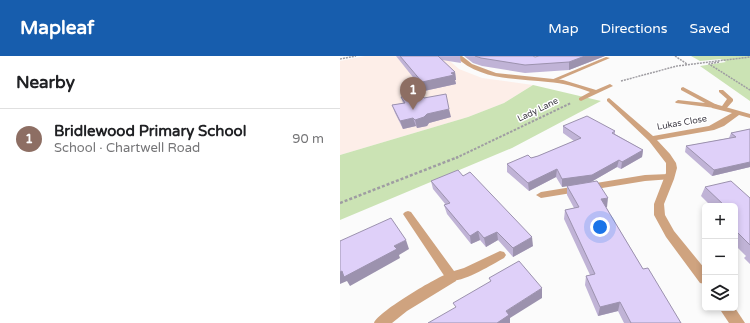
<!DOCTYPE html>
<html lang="en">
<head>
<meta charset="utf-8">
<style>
  :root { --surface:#fff; --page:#f2f2f2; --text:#202124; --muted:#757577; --line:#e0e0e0; --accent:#175dad }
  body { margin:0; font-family:"Varela Round",sans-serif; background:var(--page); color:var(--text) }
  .controls { position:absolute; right:12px; bottom:12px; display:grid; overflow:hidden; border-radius:6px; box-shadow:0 2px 6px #0003 }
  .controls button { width:36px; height:36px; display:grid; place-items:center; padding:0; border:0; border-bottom:1px solid var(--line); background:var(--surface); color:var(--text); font:20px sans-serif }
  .you { position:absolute; left:260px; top:171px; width:14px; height:14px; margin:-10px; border:3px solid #fff; border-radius:50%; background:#1a73e8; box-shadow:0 0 0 6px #1a73e833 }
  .badge { display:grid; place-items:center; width:26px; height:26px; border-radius:50%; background:var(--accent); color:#fff; font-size:13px; font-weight:700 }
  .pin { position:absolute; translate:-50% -33px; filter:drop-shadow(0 1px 2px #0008) }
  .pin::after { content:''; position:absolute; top:21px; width:14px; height:12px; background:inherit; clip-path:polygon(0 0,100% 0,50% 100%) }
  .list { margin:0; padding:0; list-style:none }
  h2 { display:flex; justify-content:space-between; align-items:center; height:52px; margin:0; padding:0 16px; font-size:17px }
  h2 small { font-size:13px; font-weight:400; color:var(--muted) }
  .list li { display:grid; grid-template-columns:26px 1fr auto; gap:12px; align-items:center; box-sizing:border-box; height:60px; padding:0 16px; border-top:1px solid var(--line) }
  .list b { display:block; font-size:15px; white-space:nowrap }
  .list p { margin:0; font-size:13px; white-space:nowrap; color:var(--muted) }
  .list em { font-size:13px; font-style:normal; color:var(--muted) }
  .icon { flex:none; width:22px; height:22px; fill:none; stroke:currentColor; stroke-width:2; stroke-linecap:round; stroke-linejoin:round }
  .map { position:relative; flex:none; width:410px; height:267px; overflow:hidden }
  header { display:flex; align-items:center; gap:24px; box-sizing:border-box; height:56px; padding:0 20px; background:var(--accent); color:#fff }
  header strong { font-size:19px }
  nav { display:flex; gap:22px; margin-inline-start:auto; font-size:14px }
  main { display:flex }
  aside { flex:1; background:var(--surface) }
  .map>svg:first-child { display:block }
  .education { fill:#fdeee8 }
  .green { fill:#cbe3b4 }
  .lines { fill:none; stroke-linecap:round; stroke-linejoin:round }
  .path-far2 { stroke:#9f9da2; stroke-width:1.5; stroke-dasharray:2 1; stroke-linecap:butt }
  .path-far1 { stroke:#9f9da2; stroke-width:2; stroke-dasharray:2.5 1.5; stroke-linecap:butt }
  .path { stroke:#9f9da2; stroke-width:2.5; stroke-dasharray:3 2; stroke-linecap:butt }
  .lane { fill:#cfa37f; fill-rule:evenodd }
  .street { fill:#cfa37f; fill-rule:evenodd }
  .wall { fill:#c0b3d6 }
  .shaded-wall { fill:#9c92ae }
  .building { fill:#dfd0f9; stroke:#9c92ae }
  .labels { text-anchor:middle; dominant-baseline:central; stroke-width:3; stroke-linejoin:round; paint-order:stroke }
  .far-street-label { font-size:9px; fill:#3c3943; stroke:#fff }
</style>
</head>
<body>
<header>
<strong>Mapleaf</strong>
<nav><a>Map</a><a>Directions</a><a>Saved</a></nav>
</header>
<main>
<aside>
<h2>Nearby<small></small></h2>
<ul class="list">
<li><span class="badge" style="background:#8d6e63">1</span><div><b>Bridlewood Primary School</b><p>School · Chartwell Road</p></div><em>90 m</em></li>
</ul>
</aside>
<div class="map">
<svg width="410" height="267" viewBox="0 0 410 267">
  <rect width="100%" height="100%" fill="#fbfbfb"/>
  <!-- education -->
  <polygon class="education" points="25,0 104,0 119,13 142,22 193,29 164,47 128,61 0,99 0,5"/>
  <!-- green -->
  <g class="green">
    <polygon points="351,0 410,0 410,45 360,10 386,6 381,3 360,5"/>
    <polygon points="193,29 261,45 172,92 0,164 0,99 128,61 164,47"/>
  </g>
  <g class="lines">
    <!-- path-far2 -->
    <g class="path-far2">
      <polyline points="335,0 347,8"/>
      <polyline points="0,3 16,0"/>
      <polyline points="379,6 369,8 410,34"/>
      <polyline points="281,25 337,10 410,1"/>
    </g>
    <!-- path-far1 -->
    <polyline class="path-far1" points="116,102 231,47"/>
    <!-- path -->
    <polyline class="path" points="0,147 118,101"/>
    <!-- lane -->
    <g class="lane">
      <polygon points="266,1 270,2 216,25 211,24"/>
      <polygon points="343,31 377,49 378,50 375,52 336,47 335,46 338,44 365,47 341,34 341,32"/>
      <polygon points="379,34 383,34 393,43 393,45 385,54 380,53 387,43 379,36"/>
      <polygon points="329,118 333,121 332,123 305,125 201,142 196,139 201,136 305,119"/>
      <path d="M68,155L71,156L114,215L124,212L160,195L164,196L166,199L164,202C151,209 120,229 107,224L63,158L65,156Z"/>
    </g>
    <!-- street -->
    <g class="street">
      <path d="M115,0H122L132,8L156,17L223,24L256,34L270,28L273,30L241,45L239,44V42L250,36C237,31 223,27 208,26C176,22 140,25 115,0Z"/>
      <polygon points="269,42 313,80 369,70 392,57 372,52 371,50 375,48 410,58 410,62 399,59 384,70 374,74 317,84 330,98 336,107 337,112 334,123 324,148 325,159 334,175 365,213 365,228 360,227 326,181 314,159 314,148 326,117 326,107 309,85 267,45 267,43"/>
      <path d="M111,216L116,217L117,221L116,225L67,255L52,267H34C39,255 97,221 111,216Z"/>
      <polygon points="379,252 395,252 405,267 389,267"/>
    </g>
  </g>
  <!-- wall -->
  <g class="wall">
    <polygon points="56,0 120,0 121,7 102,4 115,16 116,24 115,24 116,28 84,35"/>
    <polygon points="124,0 194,0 195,1 199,0 265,0 229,14 185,17 142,10 133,7"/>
    <polygon points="61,41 84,42 111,61 89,67 87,70 77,72 76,70 63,73 55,57 52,49 63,47"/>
    <polygon points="223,70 275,75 275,78 303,94 302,101 281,113 277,111 251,126 267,151 266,151 303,213 341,267 284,267 278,255 258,260 245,229 246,220 250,219 224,163 225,154 234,152 227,139 227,130 222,131 216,121 189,135 167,116 167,108 198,100 234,85 223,77"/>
    <polygon points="410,73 410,111 372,120 345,96 346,90 389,82 391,77"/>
    <polygon points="91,125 193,190 173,201 158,184 146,191 140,184 131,188 107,158 104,149 106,149 93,133"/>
    <polygon points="365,131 410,142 410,208 404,202 406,200 395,189 395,150 371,150 361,140"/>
  </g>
  <!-- shaded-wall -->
  <g class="shaded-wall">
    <polygon points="245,0 265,0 229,14 229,6"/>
    <polygon points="115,16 116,24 115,24 116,28 84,35 82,26"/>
    <polygon points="109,53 111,61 89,67 87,70 77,72 75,64 87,58"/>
    <polygon points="73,62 76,70 63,73 60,65"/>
    <polygon points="303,94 302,101 281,113 282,106"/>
    <polygon points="279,104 277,111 251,126 222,131 222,123"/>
    <polygon points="410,106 410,111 372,120 374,114"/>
    <polygon points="217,113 216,121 189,135 188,127"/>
    <polygon points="268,142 267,151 260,153 261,143"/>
    <polygon points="138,175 140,184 131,188 130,180"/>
    <polygon points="157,176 158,184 146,191 144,182"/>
    <polygon points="192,181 193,190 173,201 173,192"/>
    <polygon points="66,184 69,193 59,199 60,202 10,230 7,225 0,228 0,216"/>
    <polygon points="202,232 202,242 170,262 170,267 157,267 166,255"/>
    <polygon points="280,246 278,255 258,260 260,251"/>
  </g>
  <!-- building -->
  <g class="building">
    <polygon points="60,0 98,0 115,16 111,17 114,19 82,26"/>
    <polygon points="135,0 193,0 195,1 199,0 245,0 229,6 185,9 141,2"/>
    <polygon points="80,37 84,42 106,38 109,53 87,58 84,61 75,64 73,62 60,65 52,49 65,47 61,41"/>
    <polygon points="247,60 275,75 272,77 303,94 282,106 279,104 252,119 222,123 217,113 188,127 167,108 188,99 191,102 198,100 241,82 223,70"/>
    <polygon points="410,73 410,106 374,114 346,90 396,81 391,77"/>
    <polygon points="118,114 123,120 130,116 192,181 173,192 157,176 144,182 138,175 130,180 104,149 110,147 91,125"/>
    <polygon points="257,125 268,142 261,143 303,213 308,212 341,267 291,267 280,246 260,251 246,220 255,218 225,154 239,151 227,130"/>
    <polygon points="391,125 410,142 410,189 395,174 395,150 385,150 365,131"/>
    <polygon points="51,162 66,184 54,190 57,193 4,221 2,215 0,216 0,185"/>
    <polygon points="179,205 202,232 166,255 169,259 157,267 88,267 116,251 113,247 151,225 149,222"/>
  </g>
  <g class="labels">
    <!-- far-street labels -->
    <g class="far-street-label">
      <text transform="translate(198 54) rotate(-26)">Lady Lane</text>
      <text transform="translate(342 67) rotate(-10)">Lukas Close</text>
    </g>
  </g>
</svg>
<div class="controls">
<button>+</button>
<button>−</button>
<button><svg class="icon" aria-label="layers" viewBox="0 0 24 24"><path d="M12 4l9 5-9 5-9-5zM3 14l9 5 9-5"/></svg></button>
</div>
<div class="you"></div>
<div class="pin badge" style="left:73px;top:54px;background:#8d6e63">1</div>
</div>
</main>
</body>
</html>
